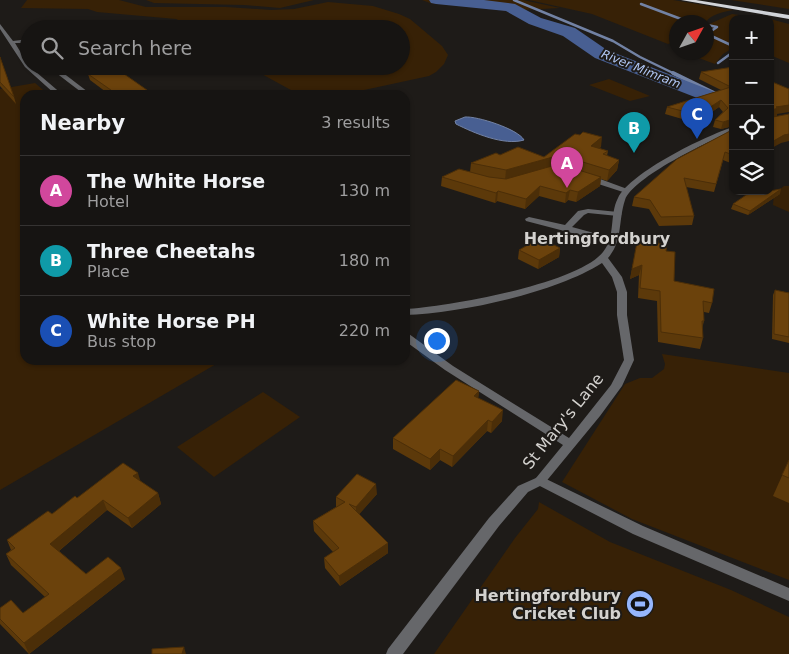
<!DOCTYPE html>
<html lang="en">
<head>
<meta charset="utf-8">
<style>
  :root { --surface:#161412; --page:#1f1d1b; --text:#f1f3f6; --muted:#9e9e9f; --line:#353332; --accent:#95b6fd }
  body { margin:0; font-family:"DejaVu Sans",sans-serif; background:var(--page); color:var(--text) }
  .controls { position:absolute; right:15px; top:15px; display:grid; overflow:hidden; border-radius:10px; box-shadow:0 1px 4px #0004 }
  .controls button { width:45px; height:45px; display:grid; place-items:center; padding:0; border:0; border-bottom:1px solid var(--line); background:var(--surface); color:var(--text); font:25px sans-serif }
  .compass { position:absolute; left:669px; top:15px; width:45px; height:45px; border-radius:50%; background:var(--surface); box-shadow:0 1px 4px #0004; rotate:50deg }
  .you { position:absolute; left:436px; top:340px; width:18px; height:18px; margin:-12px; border:4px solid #fff; border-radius:50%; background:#1a73e8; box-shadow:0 0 0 8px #1a73e833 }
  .badge { display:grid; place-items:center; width:32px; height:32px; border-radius:50%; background:var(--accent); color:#fff; font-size:16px; font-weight:700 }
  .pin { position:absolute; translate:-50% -41px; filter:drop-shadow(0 1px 2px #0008) }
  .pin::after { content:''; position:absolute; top:26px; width:18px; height:15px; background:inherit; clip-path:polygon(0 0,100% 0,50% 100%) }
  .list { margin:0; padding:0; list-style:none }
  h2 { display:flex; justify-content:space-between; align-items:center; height:65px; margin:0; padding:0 20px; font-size:21px }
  h2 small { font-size:16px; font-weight:400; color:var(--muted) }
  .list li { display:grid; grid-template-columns:32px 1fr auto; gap:15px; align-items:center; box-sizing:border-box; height:70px; padding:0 20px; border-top:1px solid var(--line) }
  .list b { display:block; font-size:19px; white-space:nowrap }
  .list p { margin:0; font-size:16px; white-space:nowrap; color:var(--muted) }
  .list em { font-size:16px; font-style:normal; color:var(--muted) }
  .icon { flex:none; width:28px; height:28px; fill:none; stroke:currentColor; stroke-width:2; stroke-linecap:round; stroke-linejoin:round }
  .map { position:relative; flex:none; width:789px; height:654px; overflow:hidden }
  .search { position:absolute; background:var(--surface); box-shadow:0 1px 4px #0004; left:20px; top:20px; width:390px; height:55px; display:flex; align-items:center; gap:12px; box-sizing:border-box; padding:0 18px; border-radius:28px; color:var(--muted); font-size:19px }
  .panel { position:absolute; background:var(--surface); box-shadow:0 1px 4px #0004; left:20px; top:90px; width:390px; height:275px; border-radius:15px }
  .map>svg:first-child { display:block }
  .green { fill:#372106 }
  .water { fill:#485f92; stroke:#7282a4 }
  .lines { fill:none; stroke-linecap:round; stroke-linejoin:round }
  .stream-far1 { stroke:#7282a4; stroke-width:2.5 }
  .stream { stroke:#7282a4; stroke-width:4 }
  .river { fill:#485f92; fill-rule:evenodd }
  .lane { fill:#66676a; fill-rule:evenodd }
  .street { fill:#66676a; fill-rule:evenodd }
  .highway { fill:#d1d4d9; fill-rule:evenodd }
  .wall { fill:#5c390a }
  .shaded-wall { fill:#4b2e08 }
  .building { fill:#6b420c; stroke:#4b2e08 }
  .labels { text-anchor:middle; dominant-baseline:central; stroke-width:4; stroke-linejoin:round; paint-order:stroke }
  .far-water-label { font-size:12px; font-style:italic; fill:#b2c8f6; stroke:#1e1b18 }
  .quarter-label { font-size:16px; font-weight:bold; fill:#d4d2cf; stroke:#1e1b18 }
  .near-street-label { font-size:16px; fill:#d4d2cf; stroke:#1e1b18 }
  .near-poi-label { font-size:16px; font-weight:bold; fill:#d4d2cf; stroke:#1e1b18; text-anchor:end }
</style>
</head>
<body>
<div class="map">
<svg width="789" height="654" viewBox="0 0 789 654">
  <rect width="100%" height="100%" fill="#1e1b18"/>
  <!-- green -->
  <g class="green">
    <polygon points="27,0 119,0 146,7 226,7 271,10 294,9 328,2 373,6 399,14 410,19 442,46 448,55 444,64 436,72 429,76 341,95 300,95 258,72 252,66 401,66 401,29 181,29 184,23 176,19 97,12 88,9 21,8"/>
    <polygon points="146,0 314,0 280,8 244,5 154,3"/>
    <polygon points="422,0 523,0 560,8 504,11 489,6 430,3"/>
    <path d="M529,0H673L733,10C724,12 711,14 706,22H676V41L668,44L592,14Z"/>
    <polygon points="731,0 789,0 789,9"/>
    <polygon points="732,14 767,19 733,19 733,48 723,54 715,64 685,53 706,52 707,25"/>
    <polygon points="770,19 789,24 789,63 770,55"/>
    <polygon points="609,79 650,96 630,101 589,85"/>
    <polygon points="35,83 49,95 25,95 25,360 223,360 0,490 0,89"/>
    <polygon points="784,186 789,186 789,212 773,205 774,194"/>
    <polygon points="662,354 789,373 789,580 632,519 562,482 625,384 640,378 652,378 664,369 665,364"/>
    <polygon points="263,392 300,417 214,477 177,447"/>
    <polygon points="539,502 610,542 731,590 789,617 789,654 434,654 515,538 538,509"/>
  </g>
  <!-- water -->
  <path class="water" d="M465,117C477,116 518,129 524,140C504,146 474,133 456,124L455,121Z"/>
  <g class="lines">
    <!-- stream-far1 -->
    <g class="stream-far1">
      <polyline points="514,0 613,41 640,57 675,74"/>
      <polyline points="641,4 681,19"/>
      <polyline points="707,25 717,27 707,34 733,46"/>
      <polyline points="718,63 733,52"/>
    </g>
    <!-- stream -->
    <polyline class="stream" points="673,73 718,95"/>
    <!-- river -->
    <polygon class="river" points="429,0 484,0 515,4 541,18 575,28 607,50 733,99 733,112 595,58 563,36 529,24 506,11 436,4 431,3"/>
    <!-- lane -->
    <g class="lane">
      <polygon points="586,176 592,176 630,190 626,192 623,192 586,180"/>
      <polygon points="588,209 618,212 622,214 618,216 588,213 584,215 572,227 594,233 595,235 591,238 526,221 525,219 529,217 565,225 578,211"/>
      <polygon points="540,476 643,526 789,588 789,601 633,534 536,484 534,481 536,478"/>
    </g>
    <!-- street -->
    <g class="street">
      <polygon points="0,24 13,41 29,39 29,43 15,43 29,66 63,95 56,95 25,67 0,29"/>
      <polygon points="47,66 54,66 92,95 85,95"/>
      <path d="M733,127V131C709,141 633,177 625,200C618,221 623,241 608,258L622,277L627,292V315L634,360L622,386L600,416L544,484L528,492L499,526L403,654H386L388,649L489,518L518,486L536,478L563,445L445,370L405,341V333L409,334L453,366L569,438L611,385L624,360L617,315V292L612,277L602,263C555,293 461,313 405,315V309C446,307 578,284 603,252C616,237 609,215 618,198C631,172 705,136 733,127Z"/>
    </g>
    <!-- highway -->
    <polygon class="highway" points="681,0 696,0 789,15 789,19"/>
  </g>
  <!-- wall -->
  <g class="wall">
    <polygon points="0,57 14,97 16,104 0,86"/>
    <polygon points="98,66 162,66 124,74 154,95 110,95 90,80 88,74 104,70"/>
    <polygon points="733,67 733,126 721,129 713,127 715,120 723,112 719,107 696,123 665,114 667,107 721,90 699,79 701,72"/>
    <polygon points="733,132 733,164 723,160 714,192 686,187 694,216 692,225 659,226 649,209 632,206 634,197 730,133"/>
    <polygon points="601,147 599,148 608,151 607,156 619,160 617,170 607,181 601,179 600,186 576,202 568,200 565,203 539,196 525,209 497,201 495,203 441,186 442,177 470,172 471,163 500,155 544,157"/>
    <polygon points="780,194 748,215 731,209 733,204"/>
    <polygon points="638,237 658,243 666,251 674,281 712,303 709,313 704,312 704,321 702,329 703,338 700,349 658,342 657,301 638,298 639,275 630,279"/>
    <polygon points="560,248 559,257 538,269 518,259 519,250"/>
    <polygon points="775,290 789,293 789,343 772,339 773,295"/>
    <polygon points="479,391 478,398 502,421 491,433 487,431 452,467 440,460 430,470 393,449 393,438"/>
    <polygon points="789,460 789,503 773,496"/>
    <polygon points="140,482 158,493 161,504 132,528 107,510 59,551 86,574 125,579 29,654 0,624 0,608 23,613 45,597 11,565 6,554 11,550 7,540 52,514"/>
    <polygon points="377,494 359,514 388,543 388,553 340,586 325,568 324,558 333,552 314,531 313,521 336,507 336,497"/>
  </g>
  <!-- shaded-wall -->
  <g class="shaded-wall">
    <polygon points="130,66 162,66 118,76 117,69"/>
    <polygon points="721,100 719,107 696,123 698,115"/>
    <polygon points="789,105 789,112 777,114 777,116 770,117 771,110 776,107"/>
    <polygon points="733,119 733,126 721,129 723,122"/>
    <polygon points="789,134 789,141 781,143 770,149 770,143 784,135"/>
    <polygon points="602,137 601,147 589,157 591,146"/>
    <polygon points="560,155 559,165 505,181 506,170"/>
    <polygon points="619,160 617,170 607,181 609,170"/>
    <polygon points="601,177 600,186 576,202 578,192"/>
    <polygon points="540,186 539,196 525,209 526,199"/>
    <polygon points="781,189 780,194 748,215 750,211"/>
    <polygon points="570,190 568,200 565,203 566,193"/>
    <polygon points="498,191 497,201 495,203 496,193"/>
    <polygon points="560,248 559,257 538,269 539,260"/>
    <polygon points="642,265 639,275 630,279 632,269"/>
    <polygon points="479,391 478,401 474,396"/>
    <polygon points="503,410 502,421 491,433 492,422"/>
    <polygon points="488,420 487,431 452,467 453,456"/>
    <polygon points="440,449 440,460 430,470 430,459"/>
    <polygon points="138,473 141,483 133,476"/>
    <polygon points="376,484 377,494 356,518 356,507"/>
    <polygon points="158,493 161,504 132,528 128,518"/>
    <polygon points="103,500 107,510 55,554 50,544"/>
    <polygon points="388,543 388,553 340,586 339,576"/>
    <polygon points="121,568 125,579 29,654 24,643"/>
    <polygon points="184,647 186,654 182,654"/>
  </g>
  <!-- building -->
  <g class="building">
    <polygon points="0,57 14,97 0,82"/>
    <polygon points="106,66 130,66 117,69 154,95 118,95 88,74 110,69"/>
    <polygon points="733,67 733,119 723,122 715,120 728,108 721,100 698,115 667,107 731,87 701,72"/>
    <polygon points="770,81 789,89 789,105 776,107 779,108 771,110 770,116 773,117 789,114 789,134 784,135 770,143"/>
    <polygon points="730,131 730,133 733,132 733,155 725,152 716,184 684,178 694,216 661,217 650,200 634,197 677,159"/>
    <polygon points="583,132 602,137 591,146 608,151 603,154 619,160 609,170 560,155 506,170 471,163 496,153 500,155 518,147 544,157 575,134 580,135"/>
    <polygon points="559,164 601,177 578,192 570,190 566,193 540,186 526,199 498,191 496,193 442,177 459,169 489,177 506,179"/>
    <polygon points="781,189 750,211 733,204 746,195"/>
    <polygon points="638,237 658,240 658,243 667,245 666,251 675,252 674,281 714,289 712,303 703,301 704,321 702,321 703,338 661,332 660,291 640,288 642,265 632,269"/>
    <polygon points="540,238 560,248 539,260 519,250"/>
    <polygon points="775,290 789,293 789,337 774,334"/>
    <polygon points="456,380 479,391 474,396 503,410 492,422 488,420 453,456 440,449 430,459 393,438"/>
    <polygon points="789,460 789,478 782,475"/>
    <polygon points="123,463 138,473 133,476 158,493 128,518 103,500 50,544 86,574 108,557 121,568 24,643 0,619 0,608 11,600 23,613 49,594 6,554 15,548 7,540 48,511 52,514 75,496 77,498"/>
    <polygon points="357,474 376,484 356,507 349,504 388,543 339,576 324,558 339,548 313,521 345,502 336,497"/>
    <polygon points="184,647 182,654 152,654 152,649"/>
  </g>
  <!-- icons -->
  <defs>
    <symbol id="stadium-disc" viewBox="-11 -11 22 22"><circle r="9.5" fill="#95b6fd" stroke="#1e1b18"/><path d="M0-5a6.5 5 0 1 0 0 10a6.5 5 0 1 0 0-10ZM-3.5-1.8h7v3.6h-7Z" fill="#111"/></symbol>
  </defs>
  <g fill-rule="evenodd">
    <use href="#stadium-disc" x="624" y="588" width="32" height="32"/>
  </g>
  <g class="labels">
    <!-- far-water labels -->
    <g class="far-water-label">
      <text transform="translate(641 69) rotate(22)">River Mimram</text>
    </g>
    <!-- quarter labels -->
    <g class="quarter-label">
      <text x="597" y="238">Hertingfordbury</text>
    </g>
    <!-- near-street labels -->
    <g class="near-street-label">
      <text transform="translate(563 421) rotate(-51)">St Mary's Lane</text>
    </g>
    <!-- near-poi labels -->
    <g class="near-poi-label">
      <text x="621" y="595">Hertingfordbury<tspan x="621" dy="18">Cricket Club</tspan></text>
    </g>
  </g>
</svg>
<div class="controls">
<button>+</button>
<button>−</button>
<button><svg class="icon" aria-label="locate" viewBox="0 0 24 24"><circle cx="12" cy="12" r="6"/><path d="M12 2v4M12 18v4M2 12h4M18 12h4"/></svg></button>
<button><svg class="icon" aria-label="layers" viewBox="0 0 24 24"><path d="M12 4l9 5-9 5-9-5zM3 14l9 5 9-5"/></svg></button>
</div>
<svg class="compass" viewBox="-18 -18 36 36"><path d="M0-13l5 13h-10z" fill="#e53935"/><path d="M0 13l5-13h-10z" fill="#9e9e9f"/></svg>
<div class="you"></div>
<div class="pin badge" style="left:567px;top:188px;background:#d1479c">A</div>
<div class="pin badge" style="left:634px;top:153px;background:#0f9aa8">B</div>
<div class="pin badge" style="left:697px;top:139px;background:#1a4fb4">C</div>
<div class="search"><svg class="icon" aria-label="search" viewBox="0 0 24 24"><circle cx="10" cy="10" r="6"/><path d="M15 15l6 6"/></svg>Search here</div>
<section class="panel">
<h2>Nearby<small>3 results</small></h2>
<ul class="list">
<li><span class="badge" style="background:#d1479c">A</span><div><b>The White Horse</b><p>Hotel</p></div><em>130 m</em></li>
<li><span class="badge" style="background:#0f9aa8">B</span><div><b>Three Cheetahs</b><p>Place</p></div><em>180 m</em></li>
<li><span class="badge" style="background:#1a4fb4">C</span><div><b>White Horse PH</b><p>Bus stop</p></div><em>220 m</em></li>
</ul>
</section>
</div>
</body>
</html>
